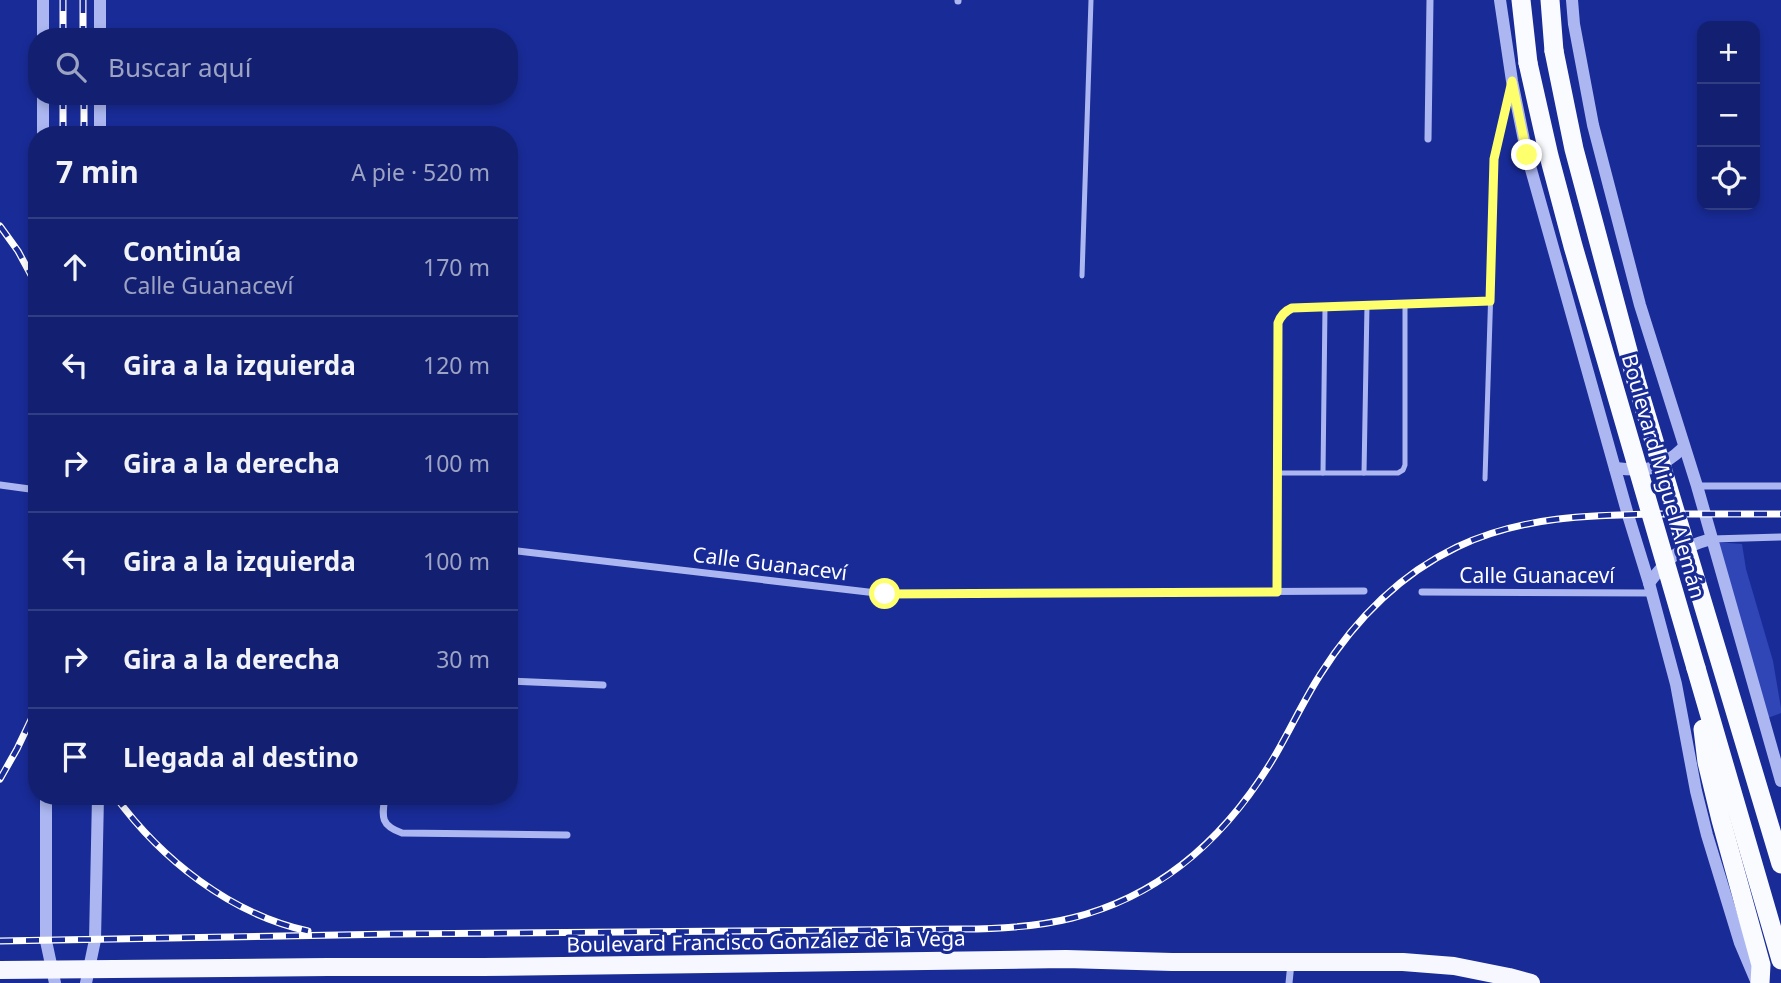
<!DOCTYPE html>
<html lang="es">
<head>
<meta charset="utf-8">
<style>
  :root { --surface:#132071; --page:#1c2876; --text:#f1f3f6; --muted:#9da3c3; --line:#323e84 }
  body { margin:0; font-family:"Noto Sans",sans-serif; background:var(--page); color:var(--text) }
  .controls { position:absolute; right:21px; top:21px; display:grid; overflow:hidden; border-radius:14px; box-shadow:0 4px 10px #0003 }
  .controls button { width:63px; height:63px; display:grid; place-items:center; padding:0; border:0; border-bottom:2px solid var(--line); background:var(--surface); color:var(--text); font:35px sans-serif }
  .stop { position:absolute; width:21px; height:21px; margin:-16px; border:5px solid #feff6c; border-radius:50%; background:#fff }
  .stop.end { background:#feff6c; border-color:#fff; box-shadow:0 2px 7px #0008 }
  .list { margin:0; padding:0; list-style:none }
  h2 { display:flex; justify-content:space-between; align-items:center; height:91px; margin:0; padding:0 28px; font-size:30px }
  h2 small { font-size:23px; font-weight:400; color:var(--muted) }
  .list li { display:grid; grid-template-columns:46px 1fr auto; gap:21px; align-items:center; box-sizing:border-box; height:98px; padding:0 28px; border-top:2px solid var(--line) }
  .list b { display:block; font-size:26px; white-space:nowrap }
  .list p { margin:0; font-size:23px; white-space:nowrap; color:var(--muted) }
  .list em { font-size:23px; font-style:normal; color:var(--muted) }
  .icon { flex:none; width:38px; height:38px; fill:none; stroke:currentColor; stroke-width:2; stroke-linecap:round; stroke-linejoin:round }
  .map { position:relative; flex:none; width:1781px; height:983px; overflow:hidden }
  .search { position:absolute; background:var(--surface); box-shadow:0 4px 10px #0003; left:28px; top:28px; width:490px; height:77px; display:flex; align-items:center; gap:18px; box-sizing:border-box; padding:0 24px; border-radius:28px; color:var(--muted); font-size:26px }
  .panel { position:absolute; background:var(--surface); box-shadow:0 4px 10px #0003; left:28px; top:126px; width:490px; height:679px; border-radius:28px }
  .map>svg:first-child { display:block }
  .green { fill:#3045b6 }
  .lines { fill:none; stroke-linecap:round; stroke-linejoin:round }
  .service { stroke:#acb7f1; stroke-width:5 }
  .minor { stroke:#acb7f1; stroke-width:7 }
  .tertiary { stroke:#acb7f1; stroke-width:12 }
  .primary { stroke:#f6f7ff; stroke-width:18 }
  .trunk { stroke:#fafbff; stroke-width:19 }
  .rail-casing { stroke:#fff; stroke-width:7 }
  .rail { stroke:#192b97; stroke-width:4.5; stroke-dasharray:13; stroke-linecap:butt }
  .trunk-bridge { stroke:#fafbff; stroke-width:19 }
  .route { stroke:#feff6c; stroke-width:9 }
  .labels { text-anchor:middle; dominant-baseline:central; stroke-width:6; stroke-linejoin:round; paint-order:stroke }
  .street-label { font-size:21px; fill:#fff; stroke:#192b97 }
</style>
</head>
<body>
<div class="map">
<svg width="1781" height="983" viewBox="0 0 1781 983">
  <rect width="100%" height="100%" fill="#192b97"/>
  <!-- green -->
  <polygon class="green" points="1716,542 1742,544 1746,569 1773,661 1781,708 1781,713 1765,719"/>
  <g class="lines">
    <!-- service -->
    <g class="service">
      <polyline points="1082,276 1091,0"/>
      <polyline points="1277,473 1398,473 1403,470 1405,465 1405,304"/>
      <polyline points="1323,473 1325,307"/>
      <polyline points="1364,473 1367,305"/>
      <polyline points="1485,479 1495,159 1510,91"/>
      <path d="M1277,592L1278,322C1281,315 1285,311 1292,308L1491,301"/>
    </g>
    <!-- minor -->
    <g class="minor">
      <polyline points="958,0 958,1"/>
      <polyline points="1428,139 1430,0"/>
      <polyline points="0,485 37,490"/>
      <polyline points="1697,486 1781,486"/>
      <polyline points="1712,539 1781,537"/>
      <polyline points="509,550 885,594 1364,591"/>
      <polyline points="1422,592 1651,593"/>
      <polyline points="509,681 603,685"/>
      <path d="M385,796C382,817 380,825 402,833L567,835"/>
      <polyline points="1289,983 1291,963"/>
    </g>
    <!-- tertiary -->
    <g class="tertiary">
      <polyline points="43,0 43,37"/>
      <polyline points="1500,0 1512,81 1527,155 1628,515 1649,583 1676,684 1696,791 1707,835 1740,943 1757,983"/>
      <polyline points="1572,0 1574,24 1593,125 1640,305 1697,486 1781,781"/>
      <polyline points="100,37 100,0"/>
      <polyline points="43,96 43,135"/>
      <polyline points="100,135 100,96"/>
      <path d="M1615,468C1647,472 1660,470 1684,447"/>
      <path d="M1649,583C1670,556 1679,548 1711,539"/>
      <polyline points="46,796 46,941 55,983"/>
      <polyline points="86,983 95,940 98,796"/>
    </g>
    <!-- primary -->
    <polyline class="primary" points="0,970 328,967 483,967 1066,959 1172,962 1403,962 1454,966 1509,977 1531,983"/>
    <!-- trunk -->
    <g class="trunk">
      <polyline points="1521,0 1528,63"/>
      <polyline points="1550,0 1554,51"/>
      <polyline points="1696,668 1781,960"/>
      <polyline points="1703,729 1707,762 1721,820 1761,965 1760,983"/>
    </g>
    <defs>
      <g id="rail">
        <polyline points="83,0 83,37"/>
        <polyline points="63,37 63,0"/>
        <polyline points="84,96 84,135"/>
        <polyline points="63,135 63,96"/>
        <polyline points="0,226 18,251 37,286"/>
        <polyline points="0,779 17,749 37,707"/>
        <path d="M115,796C161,859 230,914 308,931"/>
        <path d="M0,941L395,934L962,929C999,929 1036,927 1072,918C1165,895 1229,834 1276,754C1291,728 1304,700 1320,675C1354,621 1399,575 1457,547C1522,516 1590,515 1659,514C1700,514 1740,514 1781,514"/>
      </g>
    </defs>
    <!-- rail casing -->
    <use href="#rail" class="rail-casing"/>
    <!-- rail -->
    <use href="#rail" class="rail"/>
    <!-- trunk-bridge -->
    <g class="trunk-bridge">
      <polyline points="1554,51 1574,149 1636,381 1781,864"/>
      <polyline points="1528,63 1549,156 1573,246 1696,668"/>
    </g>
  </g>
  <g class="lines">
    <!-- route -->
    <path class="route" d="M885,594L1277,592L1278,323C1281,315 1285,311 1292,308L1490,301L1494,159L1512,81L1527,155"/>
  </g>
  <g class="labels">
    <!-- street labels -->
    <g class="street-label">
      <text transform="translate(1664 476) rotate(74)">Boulevard Miguel Alemán</text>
      <text transform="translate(770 563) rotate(7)">Calle Guanaceví</text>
      <text x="1537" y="575">Calle Guanaceví</text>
      <text transform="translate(766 941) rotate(-1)">Boulevard Francisco González de la Vega</text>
    </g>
  </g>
</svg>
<div class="controls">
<button>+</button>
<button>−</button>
<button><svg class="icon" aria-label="locate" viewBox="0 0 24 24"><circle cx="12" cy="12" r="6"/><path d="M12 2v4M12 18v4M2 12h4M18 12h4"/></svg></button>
</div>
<div class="stop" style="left:885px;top:594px"></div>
<div class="stop end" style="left:1527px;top:155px"></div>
<div class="search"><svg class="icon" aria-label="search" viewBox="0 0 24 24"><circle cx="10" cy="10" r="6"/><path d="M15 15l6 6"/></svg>Buscar aquí</div>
<section class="panel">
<h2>7 min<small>A pie · 520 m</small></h2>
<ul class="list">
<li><svg class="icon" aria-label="ahead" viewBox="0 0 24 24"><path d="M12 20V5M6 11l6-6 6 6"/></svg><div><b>Continúa</b><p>Calle Guanaceví</p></div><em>170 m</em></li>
<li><svg class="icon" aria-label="left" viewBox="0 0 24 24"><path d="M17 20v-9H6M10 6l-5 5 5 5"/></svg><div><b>Gira a la izquierda</b></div><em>120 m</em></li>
<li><svg class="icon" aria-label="right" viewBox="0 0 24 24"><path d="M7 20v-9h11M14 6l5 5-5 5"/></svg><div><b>Gira a la derecha</b></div><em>100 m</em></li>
<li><svg class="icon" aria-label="left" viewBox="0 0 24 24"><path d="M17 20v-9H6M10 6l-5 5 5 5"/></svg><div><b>Gira a la izquierda</b></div><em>100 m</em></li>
<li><svg class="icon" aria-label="right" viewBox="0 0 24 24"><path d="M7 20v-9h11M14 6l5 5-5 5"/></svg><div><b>Gira a la derecha</b></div><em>30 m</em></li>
<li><svg class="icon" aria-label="arrive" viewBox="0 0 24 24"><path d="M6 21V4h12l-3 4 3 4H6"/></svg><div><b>Llegada al destino</b></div></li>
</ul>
</section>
</div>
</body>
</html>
